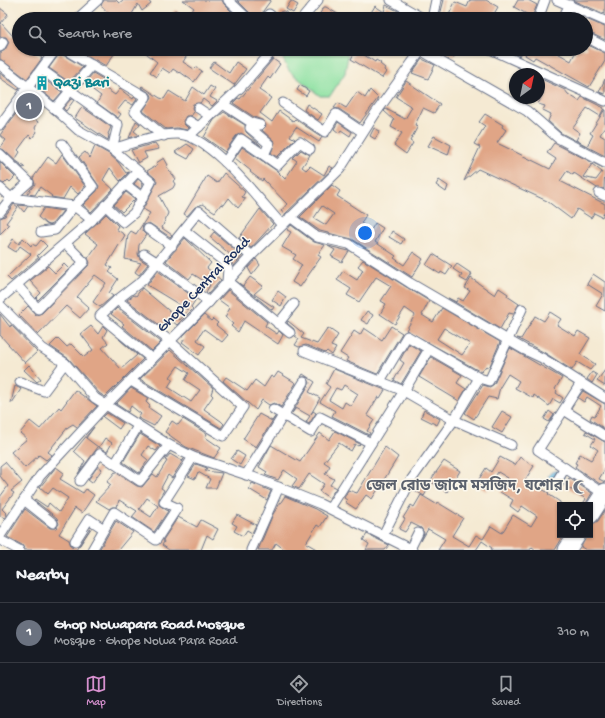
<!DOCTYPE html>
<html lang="en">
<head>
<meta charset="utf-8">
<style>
  :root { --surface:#171b24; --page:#20242c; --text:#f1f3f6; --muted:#9ea1a6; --line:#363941; --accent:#d690ce }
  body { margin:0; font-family:"Gochi Hand","Noto Sans Bengali",sans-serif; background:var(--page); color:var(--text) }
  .controls { position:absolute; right:12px; bottom:12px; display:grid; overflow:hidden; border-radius:0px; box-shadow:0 1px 3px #0004 }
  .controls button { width:36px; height:36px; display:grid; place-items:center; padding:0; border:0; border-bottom:1px solid var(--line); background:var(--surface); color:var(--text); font:20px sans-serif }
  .compass { position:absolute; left:509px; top:68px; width:36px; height:36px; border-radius:50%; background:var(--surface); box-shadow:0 1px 3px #0004; rotate:33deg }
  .you { position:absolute; left:365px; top:233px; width:14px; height:14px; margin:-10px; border:3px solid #fff; border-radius:50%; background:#1a73e8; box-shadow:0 0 0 6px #1a73e833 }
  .badge { display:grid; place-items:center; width:26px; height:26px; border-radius:50%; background:var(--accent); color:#fff; font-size:13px; font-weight:700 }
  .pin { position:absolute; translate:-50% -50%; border:2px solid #fff; box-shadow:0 1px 4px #0006 }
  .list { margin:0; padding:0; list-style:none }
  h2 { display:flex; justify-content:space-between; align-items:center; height:52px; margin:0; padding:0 16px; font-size:17px }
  h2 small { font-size:13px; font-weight:400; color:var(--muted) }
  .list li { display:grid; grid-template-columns:26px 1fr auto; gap:12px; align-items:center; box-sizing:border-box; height:60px; padding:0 16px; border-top:1px solid var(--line) }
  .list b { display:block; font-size:15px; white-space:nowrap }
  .list p { margin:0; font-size:13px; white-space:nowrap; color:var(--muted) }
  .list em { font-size:13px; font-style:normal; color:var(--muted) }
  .icon { flex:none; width:22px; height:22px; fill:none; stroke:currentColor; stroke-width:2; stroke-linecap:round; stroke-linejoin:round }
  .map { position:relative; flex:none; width:605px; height:550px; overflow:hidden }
  .search { position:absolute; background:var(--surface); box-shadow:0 1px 3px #0004; left:12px; right:12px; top:12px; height:44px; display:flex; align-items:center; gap:10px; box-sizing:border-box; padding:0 14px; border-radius:22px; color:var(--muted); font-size:15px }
  .sheet { height:112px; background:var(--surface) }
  nav { display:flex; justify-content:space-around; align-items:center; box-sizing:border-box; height:56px; border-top:1px solid var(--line); background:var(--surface); font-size:11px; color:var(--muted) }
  nav a { display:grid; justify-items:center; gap:2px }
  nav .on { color:var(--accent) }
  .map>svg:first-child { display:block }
  .green { fill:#8de1a2; stroke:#548880 }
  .water { fill:#6bc0e7; stroke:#4378a2 }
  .building { fill:#e0a586; fill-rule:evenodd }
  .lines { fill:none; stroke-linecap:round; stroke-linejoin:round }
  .street-casing { stroke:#677087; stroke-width:11 }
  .highway-casing { stroke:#677087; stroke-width:19 }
  .street { stroke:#fff; stroke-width:9 }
  .highway { stroke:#fff; stroke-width:17 }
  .labels { text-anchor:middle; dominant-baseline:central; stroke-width:3; stroke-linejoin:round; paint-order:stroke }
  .culture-label { font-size:15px; font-weight:bold; fill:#0d838f; stroke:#fbf7ec; text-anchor:start }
  .street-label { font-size:15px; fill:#1b2f5e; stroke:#fbf7ec }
  .worship-label { font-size:15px; font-weight:bold; fill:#5b616d; stroke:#fbf7ec; text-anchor:end }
</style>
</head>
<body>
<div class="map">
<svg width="605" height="550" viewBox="0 0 605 550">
  <rect width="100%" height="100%" fill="#fbf7ec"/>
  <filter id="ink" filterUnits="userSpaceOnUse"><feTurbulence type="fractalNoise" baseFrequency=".025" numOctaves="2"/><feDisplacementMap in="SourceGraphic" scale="8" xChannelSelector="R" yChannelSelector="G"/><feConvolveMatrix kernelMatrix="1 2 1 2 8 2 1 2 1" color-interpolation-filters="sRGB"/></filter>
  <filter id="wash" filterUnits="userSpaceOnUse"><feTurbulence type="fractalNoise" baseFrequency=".012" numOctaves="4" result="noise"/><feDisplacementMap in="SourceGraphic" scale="16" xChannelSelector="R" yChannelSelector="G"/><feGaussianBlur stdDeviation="0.9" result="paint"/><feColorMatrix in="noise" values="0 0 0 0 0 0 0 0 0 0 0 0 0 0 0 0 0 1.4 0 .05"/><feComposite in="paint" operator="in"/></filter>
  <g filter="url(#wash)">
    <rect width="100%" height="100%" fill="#f5ead3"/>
    <!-- green -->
    <polygon class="green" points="284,49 343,49 348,56 345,73 330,96 320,96 289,71 283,59"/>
    <!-- water -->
    <circle class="water" cx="556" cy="479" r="8"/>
    <g id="blocks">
      <!-- building -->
      <g class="building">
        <polygon points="104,0 116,0 119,3 123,0 148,0 151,4 142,11 138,4 129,19 113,19 101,5"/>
        <polygon points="183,0 222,0 224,4 239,19 222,19 212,12 208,18 202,13 198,19 192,19 188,16 194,8"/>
        <polygon points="237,0 271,0 263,11 266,19 254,19 252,15"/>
        <polygon points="442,0 444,0 439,19 438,19"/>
        <polygon points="470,0 486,0 498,7 491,19 447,19 455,2 467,7"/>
        <polygon points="518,0 528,0 537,5 532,17 514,7"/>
        <polygon points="573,0 605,0 605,14 574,1"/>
        <polygon points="291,1 298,5 293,13 286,9"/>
        <polygon points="386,5 402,13 399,19 367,19 375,6 384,12"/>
        <polygon points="324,7 326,7 346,19 326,19 319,15"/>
        <polygon points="0,8 8,14 1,23 13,36 19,32 19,49 29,49 42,58 27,79 0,59 0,53 5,50 9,42 6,37 0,37"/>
        <polygon points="175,10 188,19 168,19"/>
        <circle cx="283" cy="15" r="4"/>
        <polygon points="586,19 605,27 605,40 586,31"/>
        <polygon points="586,44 605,53 605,61 589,87 535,57 533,60 525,55 528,49 557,49 556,52 571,61 577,49 586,49"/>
        <polygon points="76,49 106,49 114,54 106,66"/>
        <polygon points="141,49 184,49 189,52 183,62 194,69 196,67 202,71 194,82 180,72 179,73 173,69 170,73 162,68 157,77 150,72 157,62"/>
        <polygon points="440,49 458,49 454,57"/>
        <polygon points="514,49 522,52 520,56 512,53"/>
        <polygon points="358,51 375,62 376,60 381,63 380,64 385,68 384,70 386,72 382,78 351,59 355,52"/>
        <polygon points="60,53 83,67 69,82 49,68"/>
        <polygon points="273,59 280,64 270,79 268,77 259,90 271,98 260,113 272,122 279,111 293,121 295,119 322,137 319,142 296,127 290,136 295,139 277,157 271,153 275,142 262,130 266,126 264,121 254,117 233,103 238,98 240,99"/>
        <polygon points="422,59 435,65 428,79 412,73"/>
        <polygon points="214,62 229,73 236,62 246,69 234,85 209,68"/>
        <polygon points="0,73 20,88 18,90 0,78"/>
        <polygon points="93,73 103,79 99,84 115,95 120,89 133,99 134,97 137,99 133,105 125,101 117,111 121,114 118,118 97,103 101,96 93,90 94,89 86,83 84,84"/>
        <polygon points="42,78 62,92 54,101 36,86"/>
        <polygon points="539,78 565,90 568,94 579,101 582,97 604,108 600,116 587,108 573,128 580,133 576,140 587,146 593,135 590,133 605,109 605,127 600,135 605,138 605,156 561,133 548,121 551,114 543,110 545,106 538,104 544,92 539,90"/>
        <polygon points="605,79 605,94 599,92"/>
        <polygon points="406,81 440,104 434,113 423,108 415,125 418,126 410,141 413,143 406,154 394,145 402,133 391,127 394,120 384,111 386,109 405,119 412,107 396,97"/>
        <polygon points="300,85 309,91 306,96 297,90"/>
        <polygon points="142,86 160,98 164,99 169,91 185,101 193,87 204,95 210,86 215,89 210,97 217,101 212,106 203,99 200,103 193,104 192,108 194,112 191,116 186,116 183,121 184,124 188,128 187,130 177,128 166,129 143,111 152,97 151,94 141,87"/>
        <polygon points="370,90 378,98 360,123 339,109 334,108 338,103 346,108 357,92 365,98"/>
        <polygon points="29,96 43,107 40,106 31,116 38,122 35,128 37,132 32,138 29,135 18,150 20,152 15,160 25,167 23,168 4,150 0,148 6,140 0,135"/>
        <polygon points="71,99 74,100 66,111 63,108"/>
        <polygon points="307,104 322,114 318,120 304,110"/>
        <polygon points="82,107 111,127 108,134 109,135 108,140 75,118"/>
        <polygon points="224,112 245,125 246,132 261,146 241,133 236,136 225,152 204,137 214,120"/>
        <path d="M485,114L503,125L502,127L506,130L497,143L550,169L556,159L547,153L554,143L605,169L604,189L597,188L574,173L573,175L567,171L560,181L605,204V210L602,217L594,213L591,218L577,209L571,219L547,201L478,169L464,181L480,147L474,144L485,126L479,122ZM592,164L602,172L596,180L583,177Z"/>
        <polygon points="136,121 140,124 134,131 139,135 129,138"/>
        <polygon points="338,122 352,132 350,136 341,130 339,133 334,129"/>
        <polygon points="374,128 380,131 375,139 370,136"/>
        <polygon points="434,136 451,145 448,155 428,146"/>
        <polygon points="155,143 159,149 144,152 147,158 138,163 131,150"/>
        <polygon points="187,144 194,149 188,159 175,152"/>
        <polygon points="95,146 109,154 118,162 126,173 129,172 120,181 110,168 103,180 113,189 91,212 83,205 97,191 99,186 79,157 85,152 90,158"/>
        <polygon points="242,147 277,171 285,179 297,161 293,158 301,150 310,155 302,167 306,170 310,166 324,175 329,166 333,168 285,214 281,211 287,204 263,179 262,181 250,172 251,171 235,158"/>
        <polygon points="62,154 85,186 78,194 70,187 63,199 51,197 52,196 40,187 35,195 27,194 35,184 33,178 48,157 56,163"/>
        <polygon points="164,158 168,165 166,166 176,179 173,181 175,184 173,188 159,196 168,213 162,228 172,235 170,237 149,223 143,225 142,231 146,235 139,245 138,254 140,259 148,264 139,275 135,272 141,263 125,259 128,235 131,231 136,234 150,213 143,209 157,182 155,178 147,171 157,165 156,163"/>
        <polygon points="0,162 15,177 10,182 8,180 4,184 0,182"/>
        <polygon points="224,173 245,192 242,197 246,198 238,208 229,198 224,205 221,204 215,212 203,204 195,207 187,216 184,214 207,176 217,183"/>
        <polygon points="138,179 143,183 141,189 134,184"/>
        <polygon points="439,180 448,186 446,192 436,185"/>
        <path d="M332,185L340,191L337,196L366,215L361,223L371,230L375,223L383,228L375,242L396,256L394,258L404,265L413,252L423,259L412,277L352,239L320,231L300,217ZM322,206L334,214L326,225L314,218Z"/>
        <polygon points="126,192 135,199 122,212 114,205"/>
        <polygon points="14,204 18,207 6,223 9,225 0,234 0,218 5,216"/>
        <polygon points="18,205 28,206 24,212"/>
        <polygon points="44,208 63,211 52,224 49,225 46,224 38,217"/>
        <polygon points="260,209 273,224 251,248 239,238"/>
        <polygon points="106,214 118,226 116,229 125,235 107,265 112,268 109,272 118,279 109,293 113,296 100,307 93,302 106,283 95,275 77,297 89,308 80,318 66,306 38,335 19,315 28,306 36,315 42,313 88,266 90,263 88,258 98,244 85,234"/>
        <polygon points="291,225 314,242 325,245 318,255 321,257 300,287 292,282 302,265 293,259 296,255 282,247 291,232 287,230"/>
        <polygon points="392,231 404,239 401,244 389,237"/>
        <polygon points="214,232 242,256 234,266 230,261 233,257 210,237"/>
        <polygon points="23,238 31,246 32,244 36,246 41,240 47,246 37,256 39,257 11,281 7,277 31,254 20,246 16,252 8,247 13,239 19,244"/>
        <polygon points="185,238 211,263 207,268 221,280 208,294 206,292 210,285 193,274 189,279 166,261"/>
        <polygon points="328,246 349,251 342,262 331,256 335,250"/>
        <polygon points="433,254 452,266 446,275 441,272 440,274 426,265"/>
        <polygon points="256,259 260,265 252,275 248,268"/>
        <path d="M363,260L429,301L422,315L433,322L442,308L500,342L489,368L486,366L481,372L406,330L415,315L405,308L395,324L380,314L386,304L381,301L391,286L376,277L359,302L347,295L351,289L337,280L343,271L357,280L363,270L358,266ZM444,328L470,344L462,355L437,339Z"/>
        <polygon points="64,264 69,269 38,300 36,298 41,293 30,281 48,266 55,273"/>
        <polygon points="457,264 472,274 467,282 460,278 462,275 453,269"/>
        <polygon points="158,271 196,299 191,307 193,309 177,325 168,318 162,327 127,300 134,295 136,296 142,288 180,320 188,310 147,285"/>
        <polygon points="593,274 605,282 605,311 596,306 603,294 587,284"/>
        <polygon points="250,277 263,286 254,294 274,307 272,310 236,281 243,286"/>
        <polygon points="471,278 495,295 499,288 508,294 507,296 519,304 513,314 509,313 500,329 448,298 456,302 458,298 463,301 470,291 465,288"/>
        <polygon points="228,290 267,322 265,326 277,334 279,331 283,335 278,344 244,321 238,332 231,326 233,324 225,317 230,308 219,300"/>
        <polygon points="278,291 286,297 281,306 272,300"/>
        <polygon points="117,308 161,342 152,351 122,326 124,324 111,314"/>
        <polygon points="367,311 373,315 368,324 361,320"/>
        <polygon points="550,312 561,319 557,325 575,336 578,331 590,338 580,354 595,364 590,370 577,362 572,370 545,353 517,338 521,339 535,316 544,321"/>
        <polygon points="0,314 10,327 11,325 37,352 25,363 0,335"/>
        <polygon points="204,315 211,321 213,319 218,323 216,325 228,335 222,342 204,329 197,340 205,346 199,355 182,342 185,338 183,336"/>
        <polygon points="288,321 304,334 301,338 317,344 328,328 338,335 331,346 336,348 332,355 327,351 325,353 306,345 299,347 295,345 299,339 295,336 294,329 287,323"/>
        <polygon points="91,326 98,334 103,326 107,330 103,337 108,343 102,348 121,369 137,355 119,339 143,359 105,397 99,393 69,359 50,346 58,338 67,347 71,344 84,357 93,350 81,334"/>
        <polygon points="391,326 402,333 377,374 346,361 348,358 340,353 354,331 360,335 364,328 382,340"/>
        <polygon points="409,344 421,351 401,384 394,380 404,363 400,360"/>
        <polygon points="510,348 562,378 555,389 557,391 556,393 563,398 560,403 553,399 549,406 534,395 533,398 515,388 519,381 508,374 500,387 497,399 488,397 474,419 465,413 483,385 490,387 494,384"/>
        <path d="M170,350L213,388L211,394L213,396L204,409L221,421L224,424L221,428L140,379ZM178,366L189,373L185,380L200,390L191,402L168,387L173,379L170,377Z"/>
        <polygon points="431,357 462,375 457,383 466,389 459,401 419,377"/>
        <polygon points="29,365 41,379 37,382 24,370"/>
        <path d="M334,369L385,390L380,398L378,397L367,415L374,420L367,431L370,433L369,435L332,416L335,411L320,402L330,387L326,384ZM344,385L358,394L351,406L345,402L342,408L329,400L336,388L341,390Z"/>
        <polygon points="605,370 605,386 597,381"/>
        <polygon points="278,372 296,383 281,407 274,403 269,405 262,400 256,410 223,381 226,377 247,391 255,380 264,387 271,376 274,378"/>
        <polygon points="592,372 597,375 592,383 587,379"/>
        <polygon points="303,374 315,382 309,392 320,398 311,414 313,411 316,413 309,424 306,422 310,416 296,408 292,413 310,383 307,377 301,377"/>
        <polygon points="15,386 21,389 12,403 11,403"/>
        <polygon points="131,388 148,398 146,402 150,406 149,408 161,416 154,426 138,418 141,414 131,406 128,412 116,404"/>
        <polygon points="75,390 97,406 77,427 73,424 68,427 48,452 52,455 46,460 39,455 25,468 11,452 27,439 20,433 30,421 40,429 59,407 61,409"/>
        <polygon points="583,391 605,404 605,429 590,419 592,415 595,416 601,406 587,397 584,402 578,398"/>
        <polygon points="424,410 440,419 437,425 421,417"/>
        <polygon points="502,411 512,417 502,433 492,427"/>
        <polygon points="549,411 554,415 549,422 544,419"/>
        <polygon points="107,413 123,423 119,429 103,417"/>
        <polygon points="259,414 272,421 275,417 256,447 243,439"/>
        <polygon points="183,419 207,434 205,437 221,448 214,458 186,447 165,432 172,421 178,425"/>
        <polygon points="94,427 86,438 98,447 78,474 85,461 74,451"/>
        <polygon points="335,431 360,444 358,446 355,444 351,451 339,443 324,462 330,466 325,474 334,479 330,485 336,488 329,498 319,491 324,484 309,474 299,489 292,486 297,479 284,470 278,480 265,475 267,472 259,467 271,445 300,462 320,433 329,440"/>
        <polygon points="586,431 605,442 605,469 599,479 605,482 600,484 575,467 577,464 575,463 580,454 591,460 598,450 591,445 595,439 585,433"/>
        <polygon points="140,434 160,446 156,451 148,446 142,455 148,460 139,473 123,462"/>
        <polygon points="105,438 112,443 107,452 99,447"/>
        <polygon points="385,447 398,457 372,499 366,495 356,509 345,502 347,500 344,498 348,490 357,493"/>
        <polygon points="237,451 245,456 240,465 231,459"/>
        <path d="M170,454L182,461L184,459L172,478L168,475L161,488L164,490L159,499V505L168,511L154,532L132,517L137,511L119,500L117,507H112L109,509L96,501L111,485L107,482L115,472L137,486L142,487L153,474L157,477L167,461L165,460ZM147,498L158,506L151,517L139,509Z"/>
        <polygon points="500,457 515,465 520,457 534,466 525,480 549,493 548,494 560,502 560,535 564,535 555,550 536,550 532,547 530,550 491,550 492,548 482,541 476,550 438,550 445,539 428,529 421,541 424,533 421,528 411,523 405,532 399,529 405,519 403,518 411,505 414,507 421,495 436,504 437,502 463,518 452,536 469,546 476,535 483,539 491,526 502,533 513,515 531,526 537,516 522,506 518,512 510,506 513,500 500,492 508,478 498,472 486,491 476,484 486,468 491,472"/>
        <polygon points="444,461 460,471 447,492 430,481"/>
        <polygon points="5,462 22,482 11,491 14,493 2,509 7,514 5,518 0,516 0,497 8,486 0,476 0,466"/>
        <polygon points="196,464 207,468 205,471 222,473 216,488 206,488 210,479 198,472 195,479 188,476"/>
        <polygon points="98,466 102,469 92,483 88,480"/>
        <polygon points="56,467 64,473 60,479 83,493 86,489 94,495 82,513 75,508 59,534 69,540 71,546 75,547 80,545 91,528 76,550 25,550 22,545 7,537 25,509 50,528 56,528 59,524 57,518 34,500 35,499 47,507 49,503 59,512 68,498 53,488 48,494 40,487"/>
        <polygon points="569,478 592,493 585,505 582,505 586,499 564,485"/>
        <polygon points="417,482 428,489 424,496 413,489"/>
        <polygon points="252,483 271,491 267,500 249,489"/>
        <polygon points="285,496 315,509 327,516 320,527 317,525 306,543 318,550 285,550 276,543 272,550 258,550 273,514"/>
        <polygon points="605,510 605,550 586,550 581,547 587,535 590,535 590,525 598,521"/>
        <polygon points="237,515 256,525 252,533 247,530 243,536 234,531 237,526 232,523"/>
        <polygon points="178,517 197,527 201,520 218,529 213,539 207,535 201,550 169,550 162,545 164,542 163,540"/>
        <polygon points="116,521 133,532 118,550 99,550"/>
        <polygon points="367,534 389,545 385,550 366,550 369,544 363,540"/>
      </g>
    </g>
  </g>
  <g filter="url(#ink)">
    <use href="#blocks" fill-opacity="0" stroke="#677087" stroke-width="1"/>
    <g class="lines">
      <defs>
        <g id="street">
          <polyline points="228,0 248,19"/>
          <polyline points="391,0 424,19"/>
          <polyline points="557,0 605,21"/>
          <polyline points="269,14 275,19"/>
          <polyline points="77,19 98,0"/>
          <polyline points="302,19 318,0"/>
          <polyline points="432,19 436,0"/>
          <polyline points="538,19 545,0"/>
          <polyline points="562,19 570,5"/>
          <polyline points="586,37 605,47"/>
          <polyline points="0,47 3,42"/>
          <polyline points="64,49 146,97 135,112 164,136"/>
          <polyline points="490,49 605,101"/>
          <polyline points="422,51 527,111 558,138 605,163"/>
          <path d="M0,65L55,109L78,130L112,149C134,143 155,134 177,134C210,134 260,201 282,225"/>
          <polyline points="42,70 118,125 112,149 151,182 134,213 123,222 105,205"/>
          <polyline points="283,103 325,132 336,114 361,131"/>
          <polyline points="223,104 252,123 260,125"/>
          <polyline points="198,108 210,116"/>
          <polyline points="55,109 92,65"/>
          <polyline points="189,121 199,127"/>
          <polyline points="0,125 56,49"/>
          <polyline points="250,128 269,144 264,155"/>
          <polyline points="189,136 240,88 274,49"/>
          <polyline points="0,154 29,182 11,198"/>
          <polyline points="225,162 241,139 278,165 300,142 310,149"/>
          <polyline points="125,184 143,198"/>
          <polyline points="0,188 11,198 0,212"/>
          <polyline points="599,193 605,196"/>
          <polyline points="11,198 74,206 93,187 62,144"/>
          <polyline points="290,217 317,237 349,244 410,283 525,350 542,358 605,398"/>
          <polyline points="148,229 172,246"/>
          <polyline points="184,230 223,261 228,269 227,281 290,333"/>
          <polyline points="41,232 55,230 74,206 92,220"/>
          <polyline points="144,254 158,263 209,302"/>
          <polyline points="17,285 38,309 84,262 66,244"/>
          <polyline points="0,299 92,220 138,171"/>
          <polyline points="117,300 170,341 243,407 223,436 131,381"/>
          <polyline points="0,305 42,348 65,363 95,398 169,445 193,457 253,477 320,504 412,550"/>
          <polyline points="278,324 294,304"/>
          <polyline points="304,351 404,391 454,420 479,378"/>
          <polyline points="152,359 100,316 117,300 143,280 199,211 251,256"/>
          <polyline points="380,381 407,336 479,378 489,381 522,309"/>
          <polyline points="20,382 44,391 65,363"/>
          <polyline points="581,383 538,450 604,494"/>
          <polyline points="273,409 311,432 320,417 371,443"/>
          <polyline points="564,410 605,436"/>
          <polyline points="115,464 140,481 169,445"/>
          <polyline points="246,475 304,382"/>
          <polyline points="80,481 100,454 115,464 138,426"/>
          <polyline points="557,481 565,468"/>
          <polyline points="24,500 53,523"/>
          <polyline points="330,508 404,391 429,349"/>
          <polyline points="383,535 411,480 454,420 511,445"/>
          <polyline points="0,536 40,476 105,406 209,302 251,256 340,169 375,114 422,49"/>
          <polyline points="0,540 19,550"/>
          <polyline points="75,541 89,519 104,529"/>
          <polyline points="410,549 418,533"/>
          <polyline points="92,550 114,512 156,540 177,508 164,502 193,457"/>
          <polyline points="251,550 279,487"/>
        </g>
        <g id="highway">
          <polyline points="590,515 605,492"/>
          <polyline points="567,550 577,535"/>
        </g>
      </defs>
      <!-- street casing -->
      <use href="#street" class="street-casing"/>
      <!-- highway casing -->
      <use href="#highway" class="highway-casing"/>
      <!-- street -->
      <use href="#street" class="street"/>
      <!-- highway -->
      <use href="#highway" class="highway"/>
    </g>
  </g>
  <!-- icons -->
  <defs>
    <symbol id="building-bare" viewBox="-9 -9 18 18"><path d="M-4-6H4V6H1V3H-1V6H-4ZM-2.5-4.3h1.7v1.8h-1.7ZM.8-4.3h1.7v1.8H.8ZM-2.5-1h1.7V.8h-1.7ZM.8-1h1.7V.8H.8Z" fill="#0f9aa8" stroke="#fbf7ec" stroke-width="2.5" paint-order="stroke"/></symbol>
    <symbol id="mosque-bare" viewBox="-9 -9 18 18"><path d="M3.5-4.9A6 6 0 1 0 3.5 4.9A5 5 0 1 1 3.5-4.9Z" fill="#6b7280" stroke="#fbf7ec" stroke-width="2.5" paint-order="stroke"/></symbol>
  </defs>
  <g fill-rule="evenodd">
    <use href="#building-bare" x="32" y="73" width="20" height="20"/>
    <use href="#mosque-bare" x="570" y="477" width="20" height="20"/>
  </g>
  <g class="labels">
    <!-- culture labels -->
    <g class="culture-label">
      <text x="53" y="83">Qazi Bari</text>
    </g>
    <!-- street labels -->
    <g class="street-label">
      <text transform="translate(204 285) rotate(-46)">Ghope Central Road</text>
    </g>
    <!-- worship labels -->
    <g class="worship-label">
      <text x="569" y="487">জেল রোড জামে মসজিদ, যশোর।</text>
    </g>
  </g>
</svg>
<div class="controls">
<button><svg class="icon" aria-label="locate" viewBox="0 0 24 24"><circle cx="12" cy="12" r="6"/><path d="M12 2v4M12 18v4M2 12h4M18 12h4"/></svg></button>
</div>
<svg class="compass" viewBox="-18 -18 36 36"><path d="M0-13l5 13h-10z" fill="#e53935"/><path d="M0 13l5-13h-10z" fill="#9ea1a6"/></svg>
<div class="you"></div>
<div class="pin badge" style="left:29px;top:106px;background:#6b7280">1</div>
<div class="search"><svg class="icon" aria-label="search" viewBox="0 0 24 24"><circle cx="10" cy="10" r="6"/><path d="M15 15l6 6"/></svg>Search here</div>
</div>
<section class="sheet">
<h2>Nearby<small></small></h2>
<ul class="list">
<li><span class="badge" style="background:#6b7280">1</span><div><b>Ghop Nowapara Road Mosque</b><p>Mosque · Ghope Nowa Para Road</p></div><em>310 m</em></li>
</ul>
</section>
<nav>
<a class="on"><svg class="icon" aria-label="map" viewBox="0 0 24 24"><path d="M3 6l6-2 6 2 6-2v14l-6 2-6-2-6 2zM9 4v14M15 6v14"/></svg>Map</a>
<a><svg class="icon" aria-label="directions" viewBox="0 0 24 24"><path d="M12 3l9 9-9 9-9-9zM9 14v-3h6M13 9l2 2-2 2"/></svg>Directions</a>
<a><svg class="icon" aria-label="saved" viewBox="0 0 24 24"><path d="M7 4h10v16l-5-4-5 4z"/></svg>Saved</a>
</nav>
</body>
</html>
